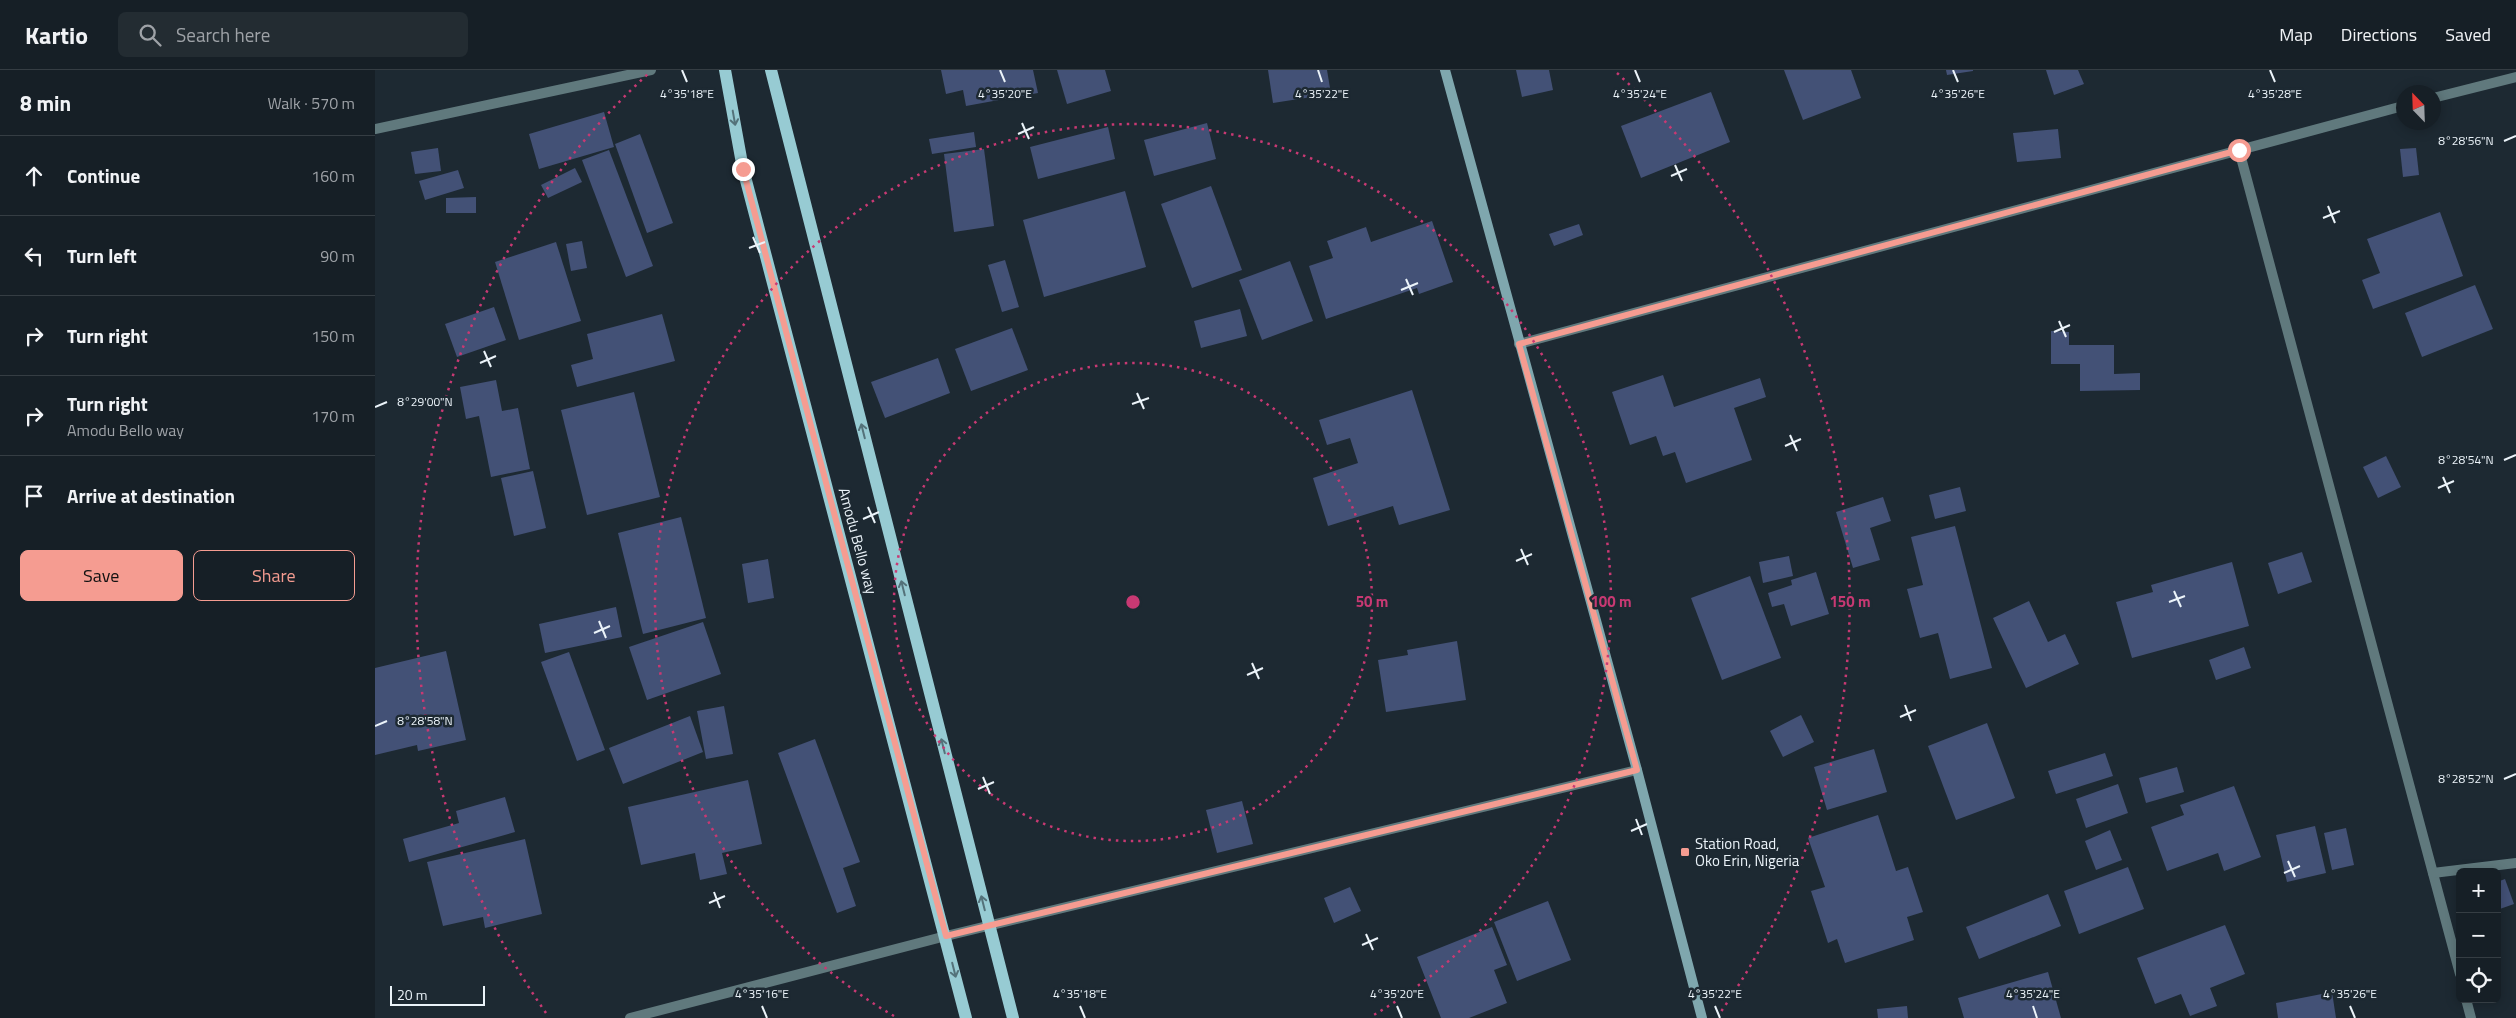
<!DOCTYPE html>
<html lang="en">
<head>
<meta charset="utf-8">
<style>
  :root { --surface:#161f26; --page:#232c32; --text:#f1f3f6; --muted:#9ea2a7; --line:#353d43; --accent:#f59c91 }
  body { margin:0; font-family:"Titillium Web",sans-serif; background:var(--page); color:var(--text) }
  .controls { position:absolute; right:15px; bottom:15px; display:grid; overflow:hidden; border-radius:8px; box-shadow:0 2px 12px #0003 }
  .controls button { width:45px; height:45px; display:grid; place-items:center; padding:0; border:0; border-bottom:1px solid var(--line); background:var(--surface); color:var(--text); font:25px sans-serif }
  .compass { position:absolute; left:2021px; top:15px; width:45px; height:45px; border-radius:50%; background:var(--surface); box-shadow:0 2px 12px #0003; rotate:337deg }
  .scale { position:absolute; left:15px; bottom:12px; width:95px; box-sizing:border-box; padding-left:5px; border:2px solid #ebf3f9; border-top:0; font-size:14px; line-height:18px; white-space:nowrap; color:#ebf3f9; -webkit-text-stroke:4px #1d2932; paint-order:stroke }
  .stop { position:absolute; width:15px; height:15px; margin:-11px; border:4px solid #f59c91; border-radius:50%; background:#fff }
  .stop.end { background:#f59c91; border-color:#fff; box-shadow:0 1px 5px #0008 }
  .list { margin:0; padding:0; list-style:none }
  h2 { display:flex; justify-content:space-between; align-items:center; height:65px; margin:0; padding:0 20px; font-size:21px }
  h2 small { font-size:16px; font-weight:400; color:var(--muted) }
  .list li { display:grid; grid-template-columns:32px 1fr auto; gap:15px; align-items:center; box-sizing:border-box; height:80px; padding:0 20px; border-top:1px solid var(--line) }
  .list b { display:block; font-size:19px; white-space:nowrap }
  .list p { margin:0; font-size:16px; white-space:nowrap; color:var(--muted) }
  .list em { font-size:16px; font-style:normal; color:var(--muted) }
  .actions { display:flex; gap:10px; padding:15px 20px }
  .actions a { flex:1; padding:11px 0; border:1px solid var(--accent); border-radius:8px; text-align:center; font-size:18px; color:var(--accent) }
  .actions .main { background:var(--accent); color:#111 }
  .icon { flex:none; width:28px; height:28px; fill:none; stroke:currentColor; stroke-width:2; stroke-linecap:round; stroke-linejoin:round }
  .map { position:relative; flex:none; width:2141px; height:948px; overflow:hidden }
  header { display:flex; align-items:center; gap:30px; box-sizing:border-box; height:70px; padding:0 25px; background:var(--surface); border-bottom:1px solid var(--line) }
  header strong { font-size:24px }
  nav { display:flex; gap:28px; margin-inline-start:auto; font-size:18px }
  .search { width:350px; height:45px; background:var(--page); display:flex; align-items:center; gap:12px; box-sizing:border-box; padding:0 18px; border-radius:8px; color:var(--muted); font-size:19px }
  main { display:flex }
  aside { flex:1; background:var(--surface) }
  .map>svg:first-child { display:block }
  .building { fill:#435176 }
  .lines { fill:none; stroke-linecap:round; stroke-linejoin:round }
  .street { stroke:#60797d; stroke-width:10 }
  .secondary { stroke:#7fa7ae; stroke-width:10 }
  .primary { stroke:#97cbd3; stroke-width:12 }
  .oneway { stroke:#54727a }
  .route { stroke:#f59c91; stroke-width:6 }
  .ticks { fill:none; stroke:#ebf3f9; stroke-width:2 }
  .ring { fill:none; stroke:#c83973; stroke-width:2.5; stroke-dasharray:2.5 5 }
  .poi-dot { fill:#f59c91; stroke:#1d2932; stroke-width:2 }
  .labels { text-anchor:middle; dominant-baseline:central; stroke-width:5; stroke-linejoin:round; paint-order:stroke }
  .street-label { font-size:15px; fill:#ebf3f9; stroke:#1d2932 }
  .poi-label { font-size:15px; fill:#ebf3f9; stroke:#1d2932; text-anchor:start }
  .ticks-label { font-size:12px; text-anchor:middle; fill:#ebf3f9; stroke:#1d2932; stroke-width:5; stroke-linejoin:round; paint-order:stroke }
  .centre { fill:#c83973; stroke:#1d2932; stroke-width:2.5 }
  .ring-label { font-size:15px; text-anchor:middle; font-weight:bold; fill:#c83973; stroke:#1d2932; stroke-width:5; stroke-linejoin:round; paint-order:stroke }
</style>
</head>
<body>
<header>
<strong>Kartio</strong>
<div class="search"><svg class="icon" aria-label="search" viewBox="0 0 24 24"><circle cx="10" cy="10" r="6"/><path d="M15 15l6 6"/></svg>Search here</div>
<nav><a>Map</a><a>Directions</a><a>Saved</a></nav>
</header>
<main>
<aside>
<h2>8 min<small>Walk · 570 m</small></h2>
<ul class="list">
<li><svg class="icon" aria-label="ahead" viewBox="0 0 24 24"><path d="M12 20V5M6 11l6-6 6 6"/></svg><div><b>Continue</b></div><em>160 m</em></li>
<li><svg class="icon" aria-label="left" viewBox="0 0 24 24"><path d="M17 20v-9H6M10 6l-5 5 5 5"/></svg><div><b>Turn left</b></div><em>90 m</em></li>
<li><svg class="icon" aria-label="right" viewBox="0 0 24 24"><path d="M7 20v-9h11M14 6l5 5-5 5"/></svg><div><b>Turn right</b></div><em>150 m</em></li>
<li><svg class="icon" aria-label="right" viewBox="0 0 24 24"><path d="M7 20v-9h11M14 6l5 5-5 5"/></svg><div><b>Turn right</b><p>Amodu Bello way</p></div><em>170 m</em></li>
<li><svg class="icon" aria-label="arrive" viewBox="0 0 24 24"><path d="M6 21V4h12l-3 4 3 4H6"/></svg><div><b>Arrive at destination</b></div></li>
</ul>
<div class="actions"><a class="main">Save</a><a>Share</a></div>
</aside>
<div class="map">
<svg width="2141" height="948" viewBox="0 0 2141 948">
  <rect width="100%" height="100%" fill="#1d2932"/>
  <!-- building -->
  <g class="building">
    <polygon points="566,0 658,0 663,23 591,36 588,20 571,24"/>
    <polygon points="682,0 730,0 736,21 692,34"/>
    <polygon points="893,0 952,0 956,24 898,33"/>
    <polygon points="1141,0 1174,0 1178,20 1147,27"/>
    <polygon points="1409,0 1476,0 1486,28 1428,50"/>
    <polygon points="1571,0 1598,0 1598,1 1572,5"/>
    <polygon points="1671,0 1703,0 1709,14 1679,25"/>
    <polygon points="1336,22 1355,72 1266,108 1246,56"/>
    <polygon points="229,42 239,77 164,99 154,64"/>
    <polygon points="832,53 841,89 779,106 769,70"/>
    <polygon points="733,57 740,89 663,109 655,77"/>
    <polygon points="1683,59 1686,88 1642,92 1638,63"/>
    <polygon points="599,62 601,77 557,84 554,69"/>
    <polygon points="265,64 298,153 272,163 240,74"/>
    <polygon points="63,78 66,101 40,104 36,82"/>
    <polygon points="2041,78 2044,105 2028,107 2025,79"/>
    <polygon points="609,79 619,156 579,162 569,84"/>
    <polygon points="234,80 278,196 251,207 207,90"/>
    <polygon points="200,98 207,112 173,128 166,115"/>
    <polygon points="83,100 89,118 50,130 44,111"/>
    <polygon points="836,116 867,200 817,218 786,134"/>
    <polygon points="750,121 771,197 669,227 648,150"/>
    <polygon points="101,127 101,143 71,143 71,128"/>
    <polygon points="2065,142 2088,206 1998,239 1987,210 2005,203 1992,169"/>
    <polygon points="1057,151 1078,212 1044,224 1042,218 951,249 934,196 958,188 952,171 991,157 996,172"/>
    <polygon points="1204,154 1208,165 1179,176 1174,164"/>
    <polygon points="207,171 212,198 196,201 191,174"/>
    <polygon points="181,172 206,251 144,270 120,192"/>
    <polygon points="630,190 644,237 627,242 613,195"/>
    <polygon points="915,191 938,251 887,270 864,210"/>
    <polygon points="2100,215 2118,259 2047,287 2030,243"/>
    <polygon points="119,237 131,270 82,287 70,254"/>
    <polygon points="865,239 872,266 826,278 819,251"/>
    <polygon points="287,244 300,291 202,317 196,295 218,289 212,264"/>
    <polygon points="637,258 653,300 596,321 580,279"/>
    <polygon points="1676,261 1694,262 1694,275 1739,275 1739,304 1765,303 1765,320 1705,321 1705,294 1676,294"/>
    <polygon points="563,288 575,323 510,348 496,312"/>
    <polygon points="1288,305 1299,337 1385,308 1391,327 1359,338 1377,390 1311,413 1300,382 1288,386 1281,366 1255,375 1237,322"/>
    <polygon points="121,310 127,341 143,338 155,399 116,407 104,346 91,349 85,317"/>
    <polygon points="1037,320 1075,440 1024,455 1018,436 953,456 938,408 983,393 975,368 952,375 944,350"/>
    <polygon points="259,322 285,427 212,445 186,340"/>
    <polygon points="2011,386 2026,417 2003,428 1988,397"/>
    <polygon points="158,401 171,458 139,466 126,408"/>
    <polygon points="1585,417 1591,441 1560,449 1554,425"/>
    <polygon points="1508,427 1516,451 1495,458 1505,490 1478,498 1461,442"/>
    <polygon points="306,447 331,548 268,564 243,463"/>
    <polygon points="1580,456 1617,598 1575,609 1563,563 1545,568 1532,519 1548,515 1536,467"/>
    <polygon points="1927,482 1937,512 1903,524 1893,493"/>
    <polygon points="1414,486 1418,506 1388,513 1384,492"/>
    <polygon points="393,489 399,528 373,533 367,494"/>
    <polygon points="1857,492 1874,556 1757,588 1741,532 1778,522 1776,515"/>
    <polygon points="1441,502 1454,544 1416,556 1409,534 1397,537 1393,523 1417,515 1416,510"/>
    <polygon points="1375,506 1406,588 1347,610 1316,528"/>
    <polygon points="1654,531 1673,572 1690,564 1704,594 1651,618 1618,548"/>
    <polygon points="241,537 247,567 170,583 164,554"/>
    <polygon points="328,552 346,604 272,630 254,577"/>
    <polygon points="1082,571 1091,630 1011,642 1003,590 1033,585 1032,580"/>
    <polygon points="1869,577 1876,598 1841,610 1834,590"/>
    <polygon points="71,581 91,670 43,681 42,675 0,685 0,598"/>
    <polygon points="194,582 230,680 202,691 166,592"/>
    <polygon points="349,636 358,684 331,689 322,641"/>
    <polygon points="1426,645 1439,672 1408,687 1395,661"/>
    <polygon points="315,646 328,682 248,714 234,678"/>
    <polygon points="1612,653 1640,728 1581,750 1553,676"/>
    <polygon points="440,669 485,792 468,798 481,836 462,843 403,683"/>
    <polygon points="1499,679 1512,722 1452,740 1439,697"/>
    <polygon points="1730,683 1738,706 1681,724 1673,701"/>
    <polygon points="1802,697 1809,722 1771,733 1764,708"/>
    <polygon points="373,710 387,774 347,783 352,804 325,810 320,783 266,795 253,737"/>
    <polygon points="1743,714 1753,743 1711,758 1701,729"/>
    <polygon points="1859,716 1886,787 1849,801 1843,783 1792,801 1776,757 1809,745 1805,735"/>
    <polygon points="130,727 140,762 34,792 28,769 84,753 81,741"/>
    <polygon points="867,731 878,774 842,783 831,740"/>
    <polygon points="1503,745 1521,801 1533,797 1548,842 1532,847 1539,870 1470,893 1462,869 1453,873 1436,821 1450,817 1433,768"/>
    <polygon points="1940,756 1951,803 1912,812 1901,765"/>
    <polygon points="1971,758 1979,795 1957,800 1949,763"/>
    <polygon points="1735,760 1747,790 1721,800 1710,771"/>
    <polygon points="150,769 167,844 110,858 108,847 68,856 52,792"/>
    <polygon points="1753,797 1769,839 1704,864 1689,821"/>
    <polygon points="2130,809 2139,834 2122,840 2122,812"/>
    <polygon points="975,817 986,841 959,853 949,828"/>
    <polygon points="1673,824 1686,856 1604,889 1591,857"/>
    <polygon points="1173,831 1196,890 1142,911 1119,852"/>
    <polygon points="1850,855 1870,904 1835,918 1842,936 1815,946 1806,924 1780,934 1762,888"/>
    <polygon points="1117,857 1132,895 1119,900 1132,933 1094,948 1066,948 1042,887"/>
    <polygon points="1673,902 1686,948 1589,948 1583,928"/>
    <polygon points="1957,922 1961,948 1903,948 1901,933"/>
    <polygon points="1532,936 1533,948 1503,948 1502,939"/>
  </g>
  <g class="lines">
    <!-- street -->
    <g class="street">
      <polyline points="2058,28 2141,7"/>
      <polyline points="0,59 276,0"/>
      <polyline points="1864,80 2085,904"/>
      <polyline points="1144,274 2028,36"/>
      <polyline points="2058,803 2141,793"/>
      <polyline points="2091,929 2096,948"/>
      <polyline points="255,948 571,866 1262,700"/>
    </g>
    <!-- secondary -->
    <polyline class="secondary" points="1070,0 1262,700 1327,948"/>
    <!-- primary -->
    <g class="primary">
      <polyline points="350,0 368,99 591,948"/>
      <polyline points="396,0 638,948"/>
    </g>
  </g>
  <!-- one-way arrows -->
  <defs><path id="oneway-shaft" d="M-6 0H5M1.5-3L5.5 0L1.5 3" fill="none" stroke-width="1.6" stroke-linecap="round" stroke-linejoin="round" transform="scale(1.25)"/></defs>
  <g class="oneway">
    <use href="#oneway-shaft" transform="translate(359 48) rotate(80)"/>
    <use href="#oneway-shaft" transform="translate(488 361) rotate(-104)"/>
    <use href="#oneway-shaft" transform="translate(528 518) rotate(-104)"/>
    <use href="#oneway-shaft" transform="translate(568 676) rotate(-104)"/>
    <use href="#oneway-shaft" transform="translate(608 833) rotate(-104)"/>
    <use href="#oneway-shaft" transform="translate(579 900) rotate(76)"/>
  </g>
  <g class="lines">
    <!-- route -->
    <polyline class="route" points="368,99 571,866 1262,700 1144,274 1864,80"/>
  </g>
  <!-- ticks -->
  <path class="ticks" d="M307,0L312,12M625,0L630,12M943,0L947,12M1260,0L1265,12M1578,0L1583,12M1895,0L1900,12M647,53L654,69M643,64L659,57M2129,71L2141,66M1300,95L1307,111M1296,106L1312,99M1953,136L1960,153M1948,148L1965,141M378,167L385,183M374,178L390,172M1031,209L1038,225M1026,220L1043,213M1684,251L1691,267M1679,262L1695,255M109,281L116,297M105,293L121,286M762,323L769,339M757,334L774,328M0,337L12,332M1415,365L1422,381M1410,376L1426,369M2129,390L2141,385M2068,407L2075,423M2063,418L2079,411M493,437L500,453M488,449L504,442M1146,479L1153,495M1141,491L1157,484M1799,521L1806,537M1794,532L1810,526M224,551L231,568M219,563L235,556M877,593L884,609M872,605L888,598M1530,635L1536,651M1525,647L1541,640M0,656L12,651M608,707L615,724M2129,709L2141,704M603,719L619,712M1261,749L1267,765M1256,761L1272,754M1913,791L1920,807M1909,803L1925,796M339,822L345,838M334,833L350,826M991,864L998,880M987,875L1003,868M387,936L392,948M705,936L710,948M1022,936L1027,948M1340,936L1345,948M1658,936L1662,948M1975,936L1980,948"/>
  <!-- distance rings -->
  <g class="ring">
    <circle cx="758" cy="532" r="239"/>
    <path d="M519 946A478 478 0 1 1 997 946"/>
    <path d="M171 943A717 717 0 0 1 274 3M1242 3A717 717 0 0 1 1345 943"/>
  </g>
  <!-- markers -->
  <rect class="poi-dot" x="1305" y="777" width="10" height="10" rx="2.5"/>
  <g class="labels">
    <!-- street labels -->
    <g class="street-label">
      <text transform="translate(483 471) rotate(75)">Amodu Bello way</text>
    </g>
    <!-- poi labels -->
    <g class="poi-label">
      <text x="1320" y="773">Station Road,<tspan x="1320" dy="17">Oko Erin, Nigeria</tspan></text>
    </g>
  </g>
  <g class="ticks-label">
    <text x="312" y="28">4°35'18"E</text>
    <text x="630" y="28">4°35'20"E</text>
    <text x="947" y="28">4°35'22"E</text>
    <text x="1265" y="28">4°35'24"E</text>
    <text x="1583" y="28">4°35'26"E</text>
    <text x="1900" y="28">4°35'28"E</text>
    <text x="2091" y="75">8°28'56"N</text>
    <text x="50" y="336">8°29'00"N</text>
    <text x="2091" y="394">8°28'54"N</text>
    <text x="50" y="655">8°28'58"N</text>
    <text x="2091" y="713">8°28'52"N</text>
    <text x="387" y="928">4°35'16"E</text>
    <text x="705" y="928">4°35'18"E</text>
    <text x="1022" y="928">4°35'20"E</text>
    <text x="1340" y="928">4°35'22"E</text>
    <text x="1658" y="928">4°35'24"E</text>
    <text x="1975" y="928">4°35'26"E</text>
  </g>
  <circle cx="758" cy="532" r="8" class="centre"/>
  <g class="ring-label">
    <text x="997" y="537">50 m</text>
    <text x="1236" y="537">100 m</text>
    <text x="1475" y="537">150 m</text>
  </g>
</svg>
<div class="controls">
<button>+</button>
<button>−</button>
<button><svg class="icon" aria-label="locate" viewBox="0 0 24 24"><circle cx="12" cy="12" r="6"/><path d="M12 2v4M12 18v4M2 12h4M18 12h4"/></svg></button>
</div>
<svg class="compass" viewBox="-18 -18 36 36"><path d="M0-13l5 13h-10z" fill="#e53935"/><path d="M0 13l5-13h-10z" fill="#9ea2a7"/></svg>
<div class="scale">20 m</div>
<div class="stop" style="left:1864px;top:80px"></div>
<div class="stop end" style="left:368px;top:99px"></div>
</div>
</main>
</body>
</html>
